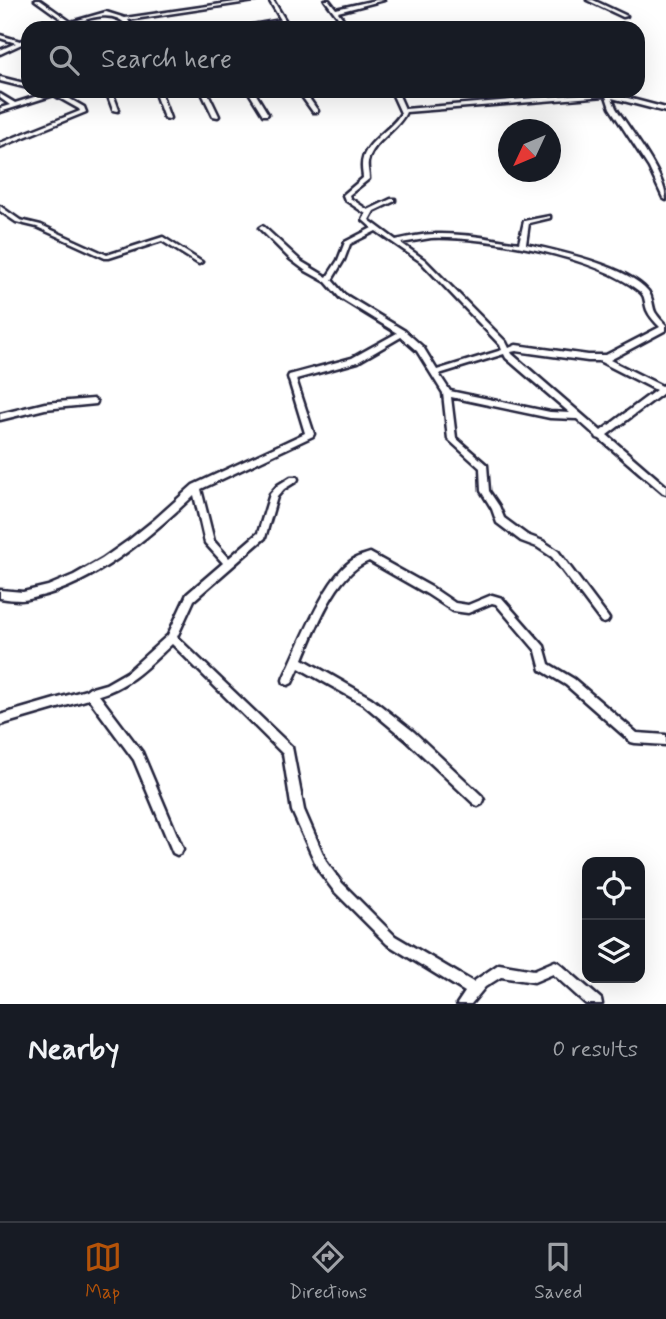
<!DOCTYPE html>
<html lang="en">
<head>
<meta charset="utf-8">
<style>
  :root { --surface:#171b24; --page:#242831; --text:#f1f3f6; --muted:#9ea1a6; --line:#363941; --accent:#b45309 }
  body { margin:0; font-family:Mynerve,sans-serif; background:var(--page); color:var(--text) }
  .controls { position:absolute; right:21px; bottom:21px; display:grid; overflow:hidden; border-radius:14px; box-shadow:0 7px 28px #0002 }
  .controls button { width:63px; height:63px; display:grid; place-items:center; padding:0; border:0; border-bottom:2px solid var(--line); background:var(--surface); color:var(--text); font:35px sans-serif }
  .compass { position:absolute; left:498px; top:119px; width:63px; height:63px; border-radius:50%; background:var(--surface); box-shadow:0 7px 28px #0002; rotate:226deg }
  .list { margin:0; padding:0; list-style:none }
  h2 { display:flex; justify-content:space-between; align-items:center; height:91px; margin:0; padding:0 28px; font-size:30px }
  h2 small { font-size:23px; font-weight:400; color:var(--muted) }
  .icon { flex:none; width:38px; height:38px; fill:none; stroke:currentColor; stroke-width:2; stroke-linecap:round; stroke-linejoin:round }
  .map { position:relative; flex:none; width:666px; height:1004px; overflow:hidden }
  .search { position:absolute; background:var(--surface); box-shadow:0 7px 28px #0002; left:21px; right:21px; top:21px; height:77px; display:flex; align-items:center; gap:18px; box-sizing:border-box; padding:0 24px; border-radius:21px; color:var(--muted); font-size:26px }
  .sheet { height:217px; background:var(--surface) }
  nav { display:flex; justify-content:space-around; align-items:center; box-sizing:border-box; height:98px; border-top:2px solid var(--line); background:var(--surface); font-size:19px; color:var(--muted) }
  nav a { display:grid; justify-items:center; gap:4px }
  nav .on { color:var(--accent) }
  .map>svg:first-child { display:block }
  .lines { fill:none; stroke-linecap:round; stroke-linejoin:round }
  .minor-casing { stroke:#22223b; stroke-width:5 }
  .minor { fill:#fff; fill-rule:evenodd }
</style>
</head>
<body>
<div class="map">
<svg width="666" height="1004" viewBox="0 0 666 1004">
  <rect width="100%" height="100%" fill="#fff"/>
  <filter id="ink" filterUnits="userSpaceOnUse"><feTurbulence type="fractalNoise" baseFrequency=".0143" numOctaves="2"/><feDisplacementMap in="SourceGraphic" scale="14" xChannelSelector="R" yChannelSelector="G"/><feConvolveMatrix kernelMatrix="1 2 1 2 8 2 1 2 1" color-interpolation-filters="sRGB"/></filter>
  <g filter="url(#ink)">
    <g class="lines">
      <defs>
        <g id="minor">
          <path d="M35,0H40L71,22L106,12L125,18L249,0H261L128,20L133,28H129C113,5 81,22 59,28H52L67,23Z"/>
          <polygon points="269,0 273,0 290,28 286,28 282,23 247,28 235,28 281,20"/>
          <polygon points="325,0 329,0 336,9 376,0 384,0 338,12 350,28 346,28"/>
          <polygon points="587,0 593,0 627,16 623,17"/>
          <polygon points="0,35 20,41 28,38 28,41 0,54 0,50 16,43 0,38"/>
          <polygon points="0,77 28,84 28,88 0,81"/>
          <polygon points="49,91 56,91 84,107 86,112 0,147 0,143 80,111 79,109 54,95 0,112 0,108 10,105 0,98 0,94 15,103 50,92"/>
          <polygon points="106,91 112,91 119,110 118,111 113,110"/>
          <polygon points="154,91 160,91 170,118 169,119 164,118"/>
          <polygon points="201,91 207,91 219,116 218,117 213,116"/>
          <polygon points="248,91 254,91 268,114 267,115 263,115"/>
          <polygon points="298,91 304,91 318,111 317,112 313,112"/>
          <path d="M391,91H397L405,109L605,92L666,108V112L612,98L616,108C630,130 666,175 666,200L663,198L649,168L610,108L606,96H605L406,112C398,131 373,140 368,162C367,167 369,173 369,179L349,195L350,198L368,210L391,199H395V201L374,211L369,220L396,240C409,237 422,234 435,234C463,233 492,239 519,243L524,221L550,216V218L529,223L526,244C558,251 627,266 648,291C653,298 652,305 655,312C658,317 662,321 666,325V330L610,360L662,386L666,384V391L607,435L666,486V494L663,493L600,439L597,438L596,436L577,419L550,418L451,397L456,438L487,465L489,491L499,506L504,518L527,535L543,541L558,551L607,616L609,619L607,622L604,623L601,622L552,557L537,547L521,541L497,523L492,509L481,491L480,468L448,439L443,393L417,351L401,337L358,362L296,379L314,434L313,436L201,489L214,541L229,558L258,533L270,494L278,485L291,477H297L298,479L297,481L284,489L277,497L265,538L194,600L177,637L292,747L304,810L327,863L342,883L395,936L473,982L477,979L499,964L534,970L555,961L559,963L601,999L602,1004H586L553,974L534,982L501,977L485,987L471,1004H457L465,992L387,944L334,891L319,871L292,811L283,754L172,644C149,665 129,687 99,695L142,752L183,849L181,853L177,855L173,853L134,760L89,699L0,725V715L86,690L90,687L92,688L106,684L127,672L168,635L187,594L223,563L205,543L194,495C152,535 95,584 37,597C32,598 27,600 21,600C14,600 7,599 0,598V590L23,592L48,586L74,575L102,559L129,540L154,520L193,485L305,433L288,377L289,375L352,358L397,333L340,298L326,282L306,271L290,259L259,228L262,226L264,227L302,262L327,277L338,260L345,242L372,228L363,220L366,214L345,200L343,195L363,178C363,175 362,171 362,167C361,143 391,131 401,113ZM376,231L421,262L500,345L502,350L437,370L423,347L405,331L344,294L332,280L344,260L350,244ZM431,238C485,236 596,256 639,291C646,296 644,302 647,310C650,317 655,322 660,327L606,355H588L516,345L509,348L506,342L425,260L401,243ZM516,351L588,361H599L656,390L601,431L512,354L511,352ZM504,354L506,358L570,413L550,412L450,391L439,374Z"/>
          <polygon points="0,206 20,220 41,225 107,255 163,237 202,262 199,264 197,263 162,241 109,258 105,258 37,227 16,222 0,211"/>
          <polygon points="93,399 97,402 96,404 45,409 0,420 0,414 45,403"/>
          <path d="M370,553L433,588L455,603L468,605L492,595L502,598L544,646L549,664L574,679L637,733L666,735V745L635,743L631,742L566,685L541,670L536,651L496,604L492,603L468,613L453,611L427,594L369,561C336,573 316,629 303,659L371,698L414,732L482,796L484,800L482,804L478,806L474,804L406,740L363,704L299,668L292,683L288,685L284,683L283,680L284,677C299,647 326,575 354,559C359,556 365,555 370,553Z"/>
        </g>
      </defs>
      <!-- minor casing -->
      <use href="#minor" class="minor-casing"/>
      <!-- minor -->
      <use href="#minor" class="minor"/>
    </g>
  </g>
</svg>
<div class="controls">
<button><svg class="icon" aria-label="locate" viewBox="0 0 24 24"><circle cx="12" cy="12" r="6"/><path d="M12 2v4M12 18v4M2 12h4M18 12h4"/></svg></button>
<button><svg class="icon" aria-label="layers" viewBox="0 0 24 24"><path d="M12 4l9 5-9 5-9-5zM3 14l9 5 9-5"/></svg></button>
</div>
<svg class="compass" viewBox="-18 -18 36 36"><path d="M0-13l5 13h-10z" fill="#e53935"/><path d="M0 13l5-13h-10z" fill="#9ea1a6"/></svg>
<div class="search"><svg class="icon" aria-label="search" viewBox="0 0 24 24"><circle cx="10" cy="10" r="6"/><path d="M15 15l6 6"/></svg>Search here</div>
</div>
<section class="sheet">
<h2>Nearby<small>0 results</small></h2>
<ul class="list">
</ul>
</section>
<nav>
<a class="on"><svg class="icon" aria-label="map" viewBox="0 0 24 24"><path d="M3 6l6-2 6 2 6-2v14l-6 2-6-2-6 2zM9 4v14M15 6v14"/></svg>Map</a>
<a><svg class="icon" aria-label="directions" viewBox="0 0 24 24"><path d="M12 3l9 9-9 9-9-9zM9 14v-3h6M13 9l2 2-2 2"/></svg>Directions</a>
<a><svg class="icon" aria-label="saved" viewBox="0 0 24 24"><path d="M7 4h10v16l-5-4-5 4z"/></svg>Saved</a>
</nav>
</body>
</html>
